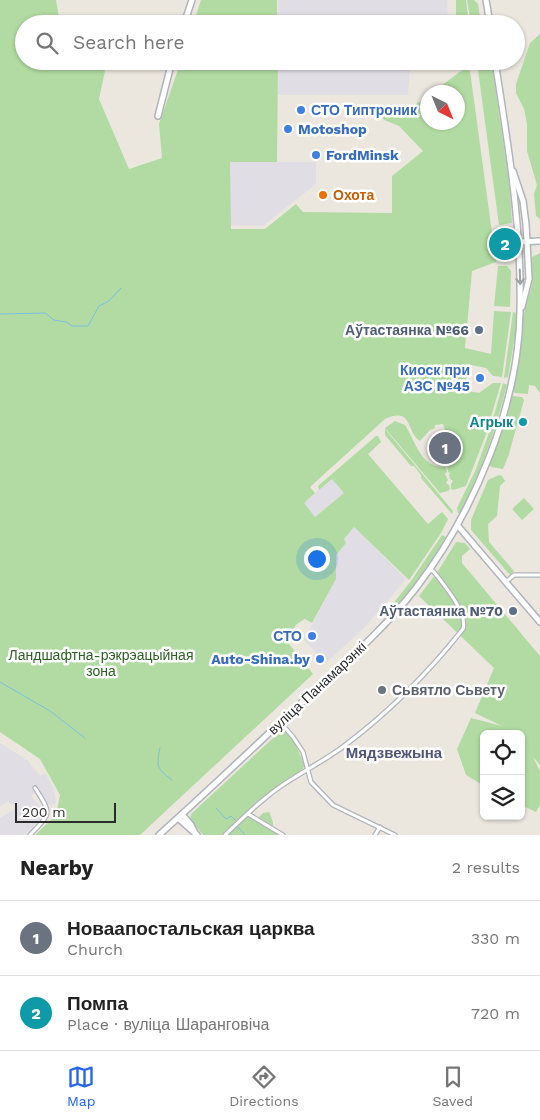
<!DOCTYPE html>
<html lang="en">
<head>
<meta charset="utf-8">
<style>
  :root { --surface:#fff; --page:#f6f6f6; --text:#222; --muted:#767676; --line:#e0e0e0; --accent:#2563eb }
  body { margin:0; font-family:"Work Sans",sans-serif; background:var(--page); color:var(--text) }
  .controls { position:absolute; right:15px; bottom:15px; display:grid; overflow:hidden; border-radius:8px; box-shadow:0 1px 4px #0004 }
  .controls button { width:45px; height:45px; display:grid; place-items:center; padding:0; border:0; border-bottom:1px solid var(--line); background:var(--surface); color:var(--text); font:25px sans-serif }
  .compass { position:absolute; left:420px; top:85px; width:45px; height:45px; border-radius:50%; background:var(--surface); box-shadow:0 1px 4px #0004; rotate:137deg }
  .scale { position:absolute; left:15px; bottom:12px; width:101px; box-sizing:border-box; padding-left:5px; border:2px solid #2b2b2b; border-top:0; font-size:14px; line-height:18px; white-space:nowrap; color:#2b2b2b; -webkit-text-stroke:4px #fff; paint-order:stroke }
  .you { position:absolute; left:316px; top:558px; width:18px; height:18px; margin:-12px; border:4px solid #fff; border-radius:50%; background:#1a73e8; box-shadow:0 0 0 8px #1a73e833 }
  .badge { display:grid; place-items:center; width:32px; height:32px; border-radius:50%; background:var(--accent); color:#fff; font-size:16px; font-weight:700 }
  .pin { position:absolute; translate:-50% -50%; border:2px solid #fff; box-shadow:0 1px 5px #0006 }
  .list { margin:0; padding:0; list-style:none }
  h2 { display:flex; justify-content:space-between; align-items:center; height:65px; margin:0; padding:0 20px; font-size:21px }
  h2 small { font-size:16px; font-weight:400; color:var(--muted) }
  .list li { display:grid; grid-template-columns:32px 1fr auto; gap:15px; align-items:center; box-sizing:border-box; height:75px; padding:0 20px; border-top:1px solid var(--line) }
  .list b { display:block; font-size:19px; white-space:nowrap }
  .list p { margin:0; font-size:16px; white-space:nowrap; color:var(--muted) }
  .list em { font-size:16px; font-style:normal; color:var(--muted) }
  .icon { flex:none; width:28px; height:28px; fill:none; stroke:currentColor; stroke-width:2; stroke-linecap:round; stroke-linejoin:round }
  .map { position:relative; flex:none; width:540px; height:835px; overflow:hidden }
  .search { position:absolute; background:var(--surface); box-shadow:0 1px 4px #0004; left:15px; right:15px; top:15px; height:55px; display:flex; align-items:center; gap:12px; box-sizing:border-box; padding:0 18px; border-radius:28px; color:var(--muted); font-size:19px }
  .sheet { height:215px; background:var(--surface) }
  nav { display:flex; justify-content:space-around; align-items:center; box-sizing:border-box; height:70px; border-top:1px solid var(--line); background:var(--surface); font-size:14px; color:var(--muted) }
  nav a { display:grid; justify-items:center; gap:2px }
  nav .on { color:var(--accent) }
  .map>svg:first-child { display:block }
  .industrial { fill:#e0dee4 }
  .green { fill:#b1dba2 }
  .lines { fill:none; stroke-linecap:round; stroke-linejoin:round }
  .stream { stroke:#7ebfe0; stroke-width:1 }
  .street-casing { stroke:#b2b4bd; stroke-width:5.5 }
  .secondary-casing { stroke:#b2b4bd; stroke-width:8 }
  .street { stroke:#fff; stroke-width:3 }
  .secondary { stroke:#fff; stroke-width:5 }
  .oneway { stroke:#a0a0a0 }
  .shop-dot { fill:#3f7fe0; stroke:#fff; stroke-width:2 }
  .food-dot { fill:#e8710a; stroke:#fff; stroke-width:2 }
  .service-dot { fill:#5c6f8a; stroke:#fff; stroke-width:2 }
  .culture-dot { fill:#0f9aa8; stroke:#fff; stroke-width:2 }
  .worship-dot { fill:#6b7280; stroke:#fff; stroke-width:2 }
  .labels { text-anchor:middle; dominant-baseline:central; stroke-width:5; stroke-linejoin:round; paint-order:stroke }
  .shop-label { font-size:14px; font-weight:bold; fill:#366cbe; stroke:#fff; text-anchor:start }
  .food-label { font-size:14px; font-weight:bold; fill:#c56008; stroke:#fff; text-anchor:start }
  .service-label { font-size:14px; font-weight:bold; fill:#4e5e75; stroke:#fff; text-anchor:end }
  .culture-label { font-size:14px; font-weight:bold; fill:#0d838f; stroke:#fff; text-anchor:end }
  .park-label { font-size:14px; fill:#2b5f23; stroke:#fff }
  .street-label { font-size:14px; fill:#2b2b2b; stroke:#fff }
  .worship-label { font-size:14px; font-weight:bold; fill:#5b616d; stroke:#fff; text-anchor:start }
  .neighbourhood-label { font-size:15px; font-weight:bold; fill:#505476; stroke:#fff }
</style>
</head>
<body>
<div class="map">
<svg width="540" height="835" viewBox="0 0 540 835">
  <rect width="100%" height="100%" fill="#ebe7df"/>
  <!-- industrial -->
  <g class="industrial">
    <polygon points="278,0 447,0 448,24 278,24"/>
    <polygon points="278,61 448,61 448,68 410,69 408,95 278,95"/>
    <polygon points="175,124 255,162 316,162 316,184 263,226 196,225"/>
    <polygon points="332,479 344,493 315,517 303,503"/>
    <polygon points="354,527 406,579 365,627 326,663 304,640 336,579 336,555 346,543 344,539"/>
    <polygon points="0,743 27,760 40,776 45,773 53,787 56,803 49,805 38,790 31,796 43,810 43,816 25,835 0,835 0,818 18,807 16,805 10,804 9,801 0,806"/>
  </g>
  <!-- green -->
  <g class="green">
    <path d="M0,0H56L60,24H24V61H73L77,70L94,61H102L106,66L99,99L129,169L162,158L159,124L181,61H278L277,162H230L231,229H265L296,204L303,212L392,213V176L423,151L399,126L384,120L379,111L402,118L407,110L427,97L428,122H458V92H433L465,68L470,71L496,262L472,271L465,348L491,354L494,311L511,312L502,377L493,376L486,368L471,365L469,366L466,380L459,379L458,389L479,393L493,383H501L485,437L466,486L453,490L451,489V484L453,481L450,479L449,475L450,473L448,472L447,467C466,459 465,436 445,430L443,424L435,425V428L430,430L420,441C406,432 413,406 385,419L310,487L315,493L304,503L315,517L344,493L332,479L319,490L318,486L376,436H378L381,442L368,454L428,524L442,512L448,519L441,533L409,580L354,527L344,539L346,543L336,555V579L312,623L305,619C293,625 291,631 289,644L313,674L140,835H35L56,815L60,795L40,759L0,732Z"/>
    <polygon points="201,0 277,0 277,24 193,24"/>
    <polygon points="456,0 466,0 469,24 456,24"/>
    <polygon points="467,0 474,0 478,4 481,24 471,24"/>
    <polygon points="540,34 540,219 536,216 534,194 537,185 527,151 527,124 524,109 516,93 516,84 530,43"/>
    <polygon points="487,62 492,65 510,189 512,223 499,225 477,63"/>
    <polygon points="510,227 512,254 510,258 504,259 500,229"/>
    <polygon points="540,253 540,393 535,386 529,385 528,394 515,393 513,390 521,345 524,313 532,285 532,257"/>
    <polygon points="498,266 507,266 511,271 510,307 494,306"/>
    <polygon points="513,312 517,313 518,318 508,377 504,378"/>
    <path d="M503,383L507,385C495,430 482,472 460,514L458,513L457,508L476,469L490,430Z"/>
    <polygon points="512,396 522,397 524,400 509,454 503,469 491,467 490,465"/>
    <path d="M395,421L405,425C416,442 421,469 446,467L447,472L445,474L448,480L446,483L449,485L450,489L448,491L440,493L385,428Z"/>
    <polygon points="385,429 453,511 452,514 421,478 421,475 414,466 411,466 385,435"/>
    <polygon points="499,475 502,476 505,481 500,486 497,516 488,524 489,542 514,571 510,575 471,530 471,520 488,480"/>
    <polygon points="524,498 534,509 522,520 512,509"/>
    <path d="M442,535L446,537C432,561 416,590 394,607L392,605L411,581Z"/>
    <polygon points="456,542 465,543 470,549 462,556 462,563 540,656 540,765 533,757 540,771 540,805 536,812 521,805 521,734 484,734 484,786 466,775 457,749 471,718 502,726 475,713 494,668 419,596 438,571"/>
    <path d="M284,728C294,740 299,751 304,765L303,769L264,798L222,835H203L190,820L191,814Z"/>
    <polygon points="269,812 273,822 273,831 280,835 227,835 248,815 256,820 263,813"/>
  </g>
  <g class="lines">
    <!-- stream -->
    <g class="stream">
      <polyline points="0,314 45,313 54,320 66,322 72,326 88,326 99,306 109,301 121,288"/>
      <polyline points="0,682 50,711 85,738"/>
      <path d="M160,748C156,766 157,769 172,780"/>
      <polyline points="216,808 226,819 231,816 235,820"/>
      <polyline points="238,827 245,835"/>
    </g>
    <defs>
      <g id="street">
        <polyline points="506,582 514,575 540,575"/>
        <polyline points="280,722 293,737 303,752 311,782 333,805 395,835"/>
        <polyline points="248,814 283,835"/>
        <path d="M30,835C51,813 52,814 35,788"/>
        <path d="M225,835C246,815 267,794 292,779C309,768 327,759 344,746C388,713 429,672 463,629C468,613 444,585 434,572L430,569"/>
        <polyline points="375,835 380,827"/>
      </g>
      <g id="secondary">
        <polyline points="486,0 490,24"/>
        <polyline points="184,24 192,0"/>
        <polyline points="158,116 172,61"/>
        <polyline points="513,171 523,201 526,224 529,279 522,307"/>
        <polyline points="518,242 540,241"/>
        <polyline points="458,526 540,622"/>
        <polyline points="182,814 191,825 195,833"/>
        <polyline points="178,818 197,835"/>
        <path d="M159,835C207,792 253,748 300,704C340,667 382,632 416,588C473,514 519,406 520,311C522,227 508,144 495,61"/>
      </g>
    </defs>
    <!-- street casing -->
    <use href="#street" class="street-casing"/>
    <!-- secondary casing -->
    <use href="#secondary" class="secondary-casing"/>
    <!-- street -->
    <use href="#street" class="street"/>
    <!-- secondary -->
    <use href="#secondary" class="secondary"/>
  </g>
  <!-- one-way arrows -->
  <defs><path id="oneway-shaft" d="M-6 0H5M1.5-3L5.5 0L1.5 3" fill="none" stroke-width="1.6" stroke-linecap="round" stroke-linejoin="round" transform="scale(1.25)"/></defs>
  <use class="oneway" href="#oneway-shaft" transform="translate(520 277) rotate(88)"/>
  <!-- markers -->
  <g class="shop-dot">
    <circle cx="301" cy="110" r="5"/>
    <circle cx="288" cy="129" r="5"/>
    <circle cx="316" cy="155" r="5"/>
    <circle cx="480" cy="378" r="5"/>
    <circle cx="312" cy="636" r="5"/>
    <circle cx="320" cy="659" r="5"/>
  </g>
  <circle class="food-dot" cx="323" cy="195" r="5"/>
  <g class="service-dot">
    <circle cx="479" cy="330" r="5"/>
    <circle cx="513" cy="611" r="5"/>
  </g>
  <circle class="culture-dot" cx="523" cy="422" r="5"/>
  <circle class="worship-dot" cx="382" cy="690" r="5"/>
  <g class="labels">
    <!-- shop labels -->
    <g class="shop-label">
      <text x="311" y="110">СТО Типтроник</text>
      <text x="298" y="129">Motoshop</text>
      <text x="326" y="155">FordMinsk</text>
      <text x="470" y="370" text-anchor="end">Киоск при<tspan x="470" dy="16">АЗС №45</tspan></text>
      <text x="302" y="636" text-anchor="end">СТО</text>
      <text x="310" y="659" text-anchor="end">Auto-Shina.by</text>
    </g>
    <!-- food labels -->
    <g class="food-label">
      <text x="333" y="195">Охота</text>
    </g>
    <!-- service labels -->
    <g class="service-label">
      <text x="469" y="330">Аўтастаянка №66</text>
      <text x="503" y="611">Аўтастаянка №70</text>
    </g>
    <!-- culture labels -->
    <g class="culture-label">
      <text x="513" y="422">Агрык</text>
    </g>
    <!-- park labels -->
    <g class="park-label">
      <text x="101" y="655">Ландшафтна-рэкрэацыйная<tspan x="101" dy="16">зона</tspan></text>
    </g>
    <!-- street labels -->
    <g class="street-label">
      <text transform="translate(317 688) rotate(-43)">вуліца Панамарэнкі</text>
    </g>
    <!-- worship labels -->
    <g class="worship-label">
      <text x="392" y="690">Сьвятло Сьвету</text>
    </g>
    <!-- neighbourhood labels -->
    <g class="neighbourhood-label">
      <text x="394" y="753">Мядзвежына</text>
    </g>
  </g>
</svg>
<div class="controls">
<button><svg class="icon" aria-label="locate" viewBox="0 0 24 24"><circle cx="12" cy="12" r="6"/><path d="M12 2v4M12 18v4M2 12h4M18 12h4"/></svg></button>
<button><svg class="icon" aria-label="layers" viewBox="0 0 24 24"><path d="M12 4l9 5-9 5-9-5zM3 14l9 5 9-5"/></svg></button>
</div>
<svg class="compass" viewBox="-18 -18 36 36"><path d="M0-13l5 13h-10z" fill="#e53935"/><path d="M0 13l5-13h-10z" fill="#767676"/></svg>
<div class="scale">200 m</div>
<div class="you"></div>
<div class="pin badge" style="left:445px;top:448px;background:#6b7280">1</div>
<div class="pin badge" style="left:505px;top:244px;background:#0f9aa8">2</div>
<div class="search"><svg class="icon" aria-label="search" viewBox="0 0 24 24"><circle cx="10" cy="10" r="6"/><path d="M15 15l6 6"/></svg>Search here</div>
</div>
<section class="sheet">
<h2>Nearby<small>2 results</small></h2>
<ul class="list">
<li><span class="badge" style="background:#6b7280">1</span><div><b>Новаапостальская царква</b><p>Church</p></div><em>330 m</em></li>
<li><span class="badge" style="background:#0f9aa8">2</span><div><b>Помпа</b><p>Place · вуліца Шаранговіча</p></div><em>720 m</em></li>
</ul>
</section>
<nav>
<a class="on"><svg class="icon" aria-label="map" viewBox="0 0 24 24"><path d="M3 6l6-2 6 2 6-2v14l-6 2-6-2-6 2zM9 4v14M15 6v14"/></svg>Map</a>
<a><svg class="icon" aria-label="directions" viewBox="0 0 24 24"><path d="M12 3l9 9-9 9-9-9zM9 14v-3h6M13 9l2 2-2 2"/></svg>Directions</a>
<a><svg class="icon" aria-label="saved" viewBox="0 0 24 24"><path d="M7 4h10v16l-5-4-5 4z"/></svg>Saved</a>
</nav>
</body>
</html>
